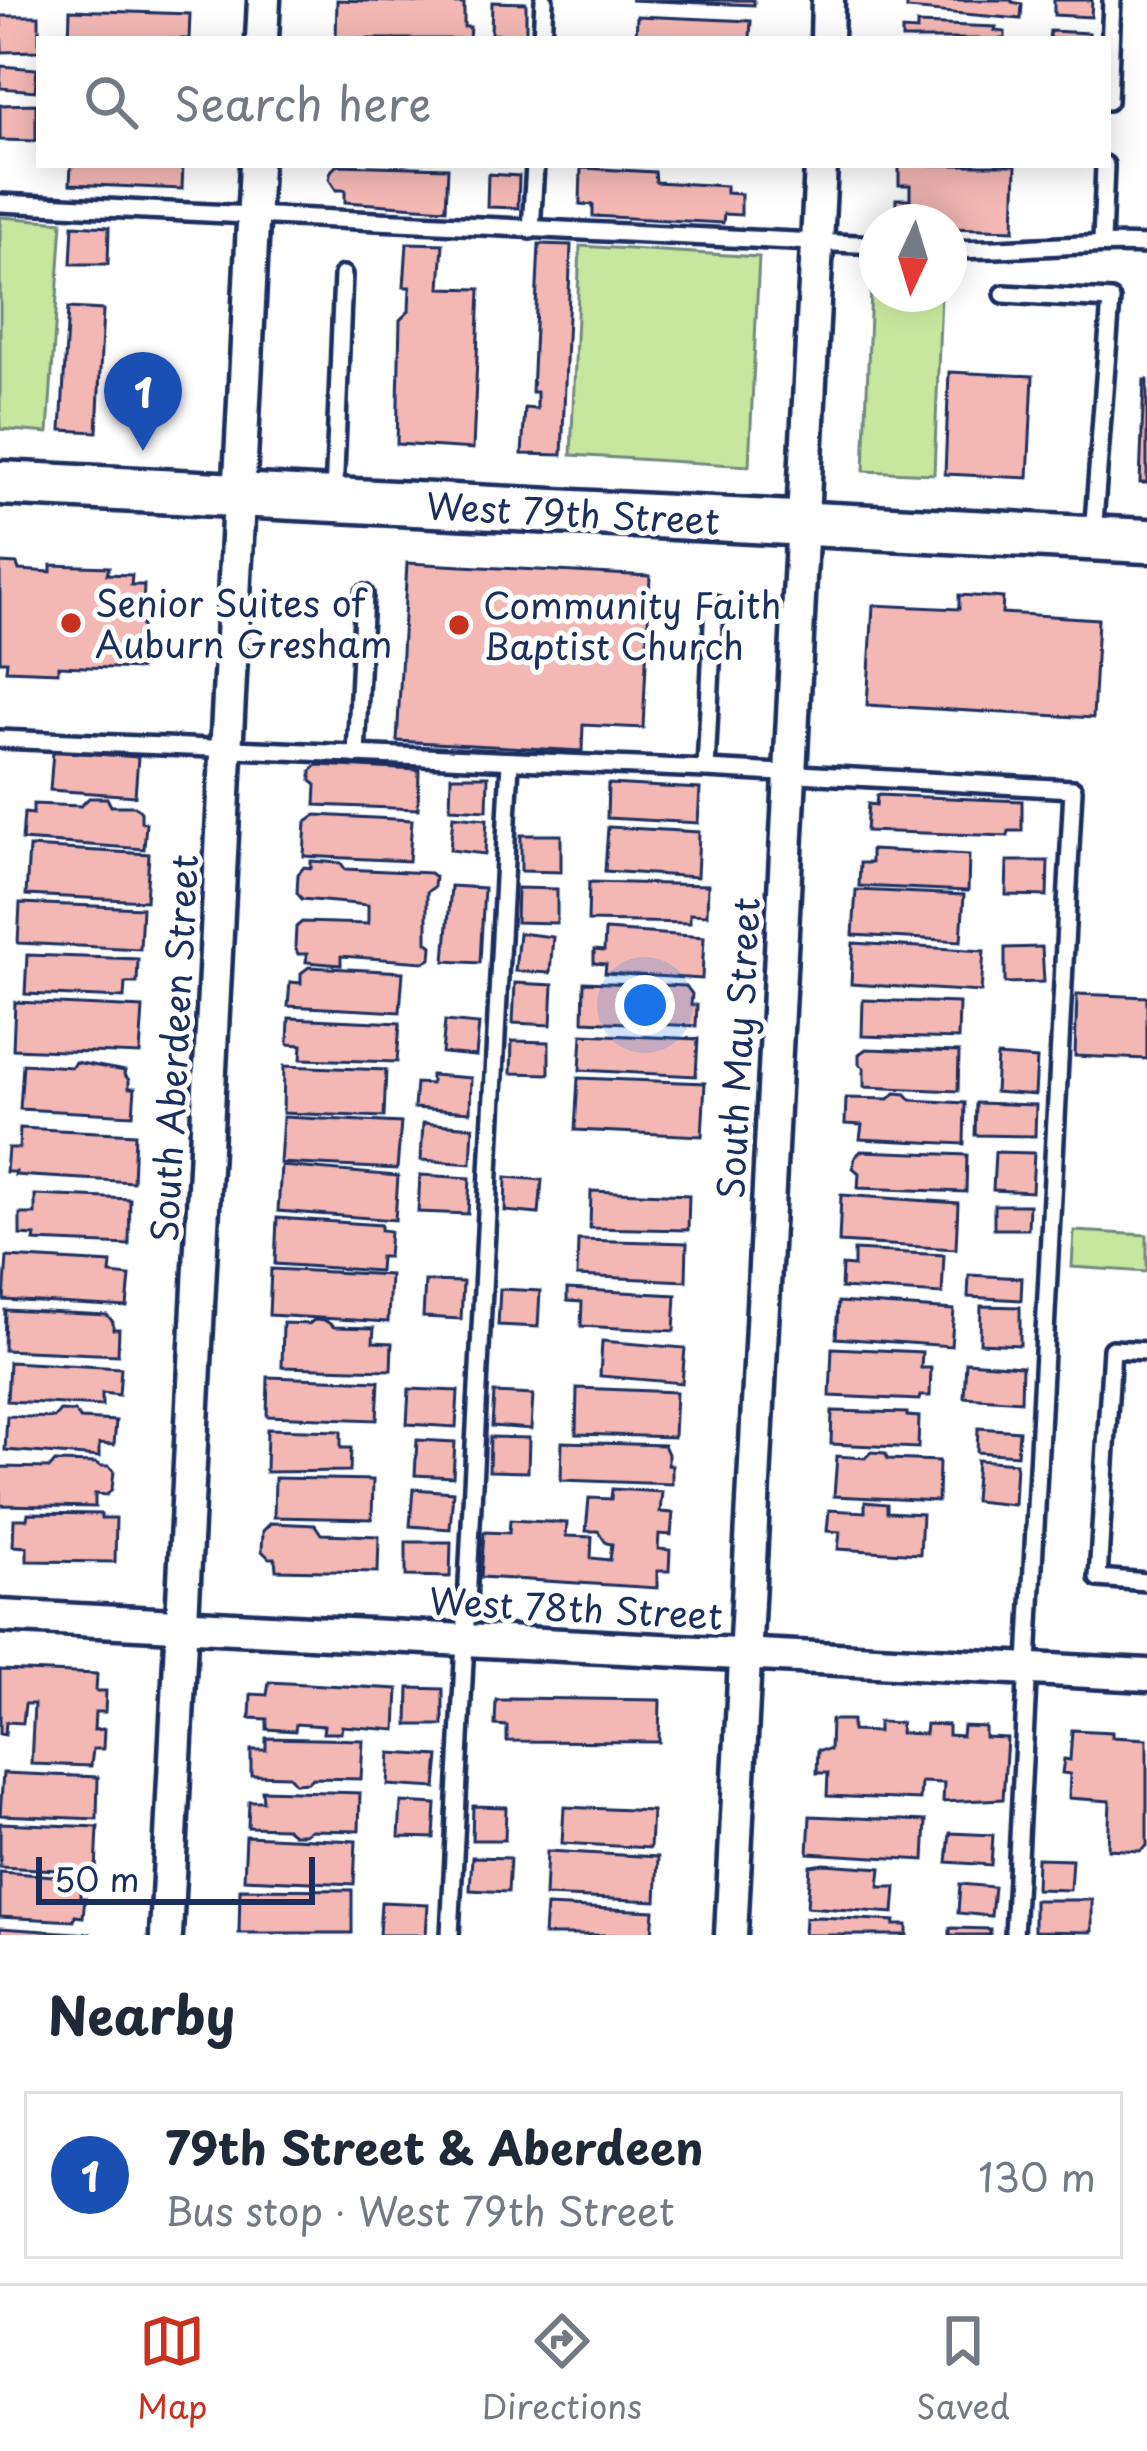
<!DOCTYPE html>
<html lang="en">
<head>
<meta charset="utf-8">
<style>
  :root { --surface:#fff; --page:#f6f6f7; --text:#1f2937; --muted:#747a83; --line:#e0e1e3; --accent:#c8321e }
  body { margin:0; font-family:"Playpen Sans",sans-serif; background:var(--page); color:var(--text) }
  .compass { position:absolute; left:859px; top:204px; width:108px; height:108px; border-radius:50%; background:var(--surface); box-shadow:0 6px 30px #0003; rotate:184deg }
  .scale { position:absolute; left:36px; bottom:30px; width:279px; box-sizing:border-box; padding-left:12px; border:6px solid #1b2f5e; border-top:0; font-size:33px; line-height:42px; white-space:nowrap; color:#1b2f5e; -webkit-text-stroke:9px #fff; paint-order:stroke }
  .you { position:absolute; left:645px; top:1005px; width:42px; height:42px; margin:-30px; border:9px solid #fff; border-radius:50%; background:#1a73e8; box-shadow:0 0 0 18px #1a73e833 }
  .badge { display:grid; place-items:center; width:78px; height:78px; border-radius:50%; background:var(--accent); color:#fff; font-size:39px; font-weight:700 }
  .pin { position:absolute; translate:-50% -99px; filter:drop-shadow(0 3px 6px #0008) }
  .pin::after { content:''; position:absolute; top:63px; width:42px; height:36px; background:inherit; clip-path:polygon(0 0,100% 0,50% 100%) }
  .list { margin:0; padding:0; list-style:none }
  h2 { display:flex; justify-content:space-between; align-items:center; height:156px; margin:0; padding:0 48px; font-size:51px }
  h2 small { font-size:39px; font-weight:400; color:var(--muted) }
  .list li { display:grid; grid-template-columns:78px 1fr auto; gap:36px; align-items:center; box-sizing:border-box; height:168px; margin:0 24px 24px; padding:0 24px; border:3px solid var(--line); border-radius:0px }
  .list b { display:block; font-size:45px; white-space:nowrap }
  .list p { margin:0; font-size:39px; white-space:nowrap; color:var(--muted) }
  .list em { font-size:39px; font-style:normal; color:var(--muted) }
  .icon { flex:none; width:66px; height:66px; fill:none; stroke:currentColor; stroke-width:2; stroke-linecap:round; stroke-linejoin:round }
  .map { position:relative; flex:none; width:1147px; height:1935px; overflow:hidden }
  .search { position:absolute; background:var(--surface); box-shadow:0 6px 30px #0003; left:36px; right:36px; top:36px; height:132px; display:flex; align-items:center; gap:30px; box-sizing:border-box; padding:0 42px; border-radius:0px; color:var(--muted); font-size:45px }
  .sheet { height:348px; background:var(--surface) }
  nav { display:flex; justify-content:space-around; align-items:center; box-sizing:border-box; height:168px; border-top:3px solid var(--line); background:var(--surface); font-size:33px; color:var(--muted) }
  nav a { display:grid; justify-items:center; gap:6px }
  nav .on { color:var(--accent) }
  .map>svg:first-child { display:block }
  .green { fill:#c7e69e; stroke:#718a7e; stroke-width:3 }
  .building { fill:#f4b8b4; stroke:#1b2f5e; stroke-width:3 }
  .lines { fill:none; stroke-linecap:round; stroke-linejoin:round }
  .lane-casing { stroke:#1b2f5e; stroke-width:24 }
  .street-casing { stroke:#1b2f5e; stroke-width:39 }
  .secondary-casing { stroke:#1b2f5e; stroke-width:51 }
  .lane { stroke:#fff; stroke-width:15 }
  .street { stroke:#fff; stroke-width:30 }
  .secondary { stroke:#fff; stroke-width:42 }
  .poi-dot { fill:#c8321e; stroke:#fff; stroke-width:4.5 }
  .labels { text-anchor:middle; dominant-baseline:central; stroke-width:10; stroke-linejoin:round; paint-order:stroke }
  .street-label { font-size:36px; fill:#1b2f5e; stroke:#fff }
  .poi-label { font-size:36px; fill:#1b2f5e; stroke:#fff; text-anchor:start }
</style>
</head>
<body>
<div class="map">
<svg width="1147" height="1935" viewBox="0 0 1147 1935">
  <rect width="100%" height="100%" fill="#fff"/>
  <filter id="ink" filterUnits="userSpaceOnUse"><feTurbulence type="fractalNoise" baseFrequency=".00833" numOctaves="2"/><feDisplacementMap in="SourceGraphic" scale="24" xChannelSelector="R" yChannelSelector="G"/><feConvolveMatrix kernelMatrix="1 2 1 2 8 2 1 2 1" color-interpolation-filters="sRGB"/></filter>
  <g filter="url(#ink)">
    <!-- green -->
    <g class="green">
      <polygon points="0,217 62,222 48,433 0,429"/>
      <polygon points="580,246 759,257 749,466 571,455"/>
      <polygon points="872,261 877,262 877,294 941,294 934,474 864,471"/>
      <polygon points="1074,1231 1147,1235 1147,1272 1072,1267"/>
    </g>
    <!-- building -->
    <g class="building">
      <polygon points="337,0 464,4 464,27 470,27 469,39 336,39"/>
      <polygon points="630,0 754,0 754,5"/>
      <polygon points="907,0 1012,0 1012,2 1022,4 1021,19 907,9"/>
      <polygon points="1054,0 1092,0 1091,17 1054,15"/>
      <polygon points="492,2 526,3 526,35 491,34"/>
      <polygon points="70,10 190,14 189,39 69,39"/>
      <polygon points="1,16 39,16 39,51 2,52"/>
      <polygon points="637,16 751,21 750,39 636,39"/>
      <polygon points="917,24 996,27 995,31 1005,32 1005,39 902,39 902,30 917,31"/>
      <polygon points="1050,31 1089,33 1089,39 1049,39"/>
      <polygon points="1,66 37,69 35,91 0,88"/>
      <polygon points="36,104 36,141 0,140 0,105"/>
      <polygon points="71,165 183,165 182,189 70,184"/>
      <polygon points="337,165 448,168 446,209 345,202 345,190 336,190 329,179 331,171"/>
      <polygon points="912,165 1016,165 1014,230 949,228 949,222 896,220 896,199 910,199 910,185 899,185 899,166"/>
      <polygon points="581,168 655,172 656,182 726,186 726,193 741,194 741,215 724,214 723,223 593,216 593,205 580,204"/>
      <polygon points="488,174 519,176 518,208 487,207"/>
      <polygon points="73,225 109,227 108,264 71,264"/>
      <polygon points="407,243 443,244 440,288 480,289 473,449 397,444 400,320 409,311 410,287 404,287"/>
      <polygon points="539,244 571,245 562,455 522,454 525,408 537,409 537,392 532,392"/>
      <polygon points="68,308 103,310 97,432 61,430"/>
      <polygon points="949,372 1033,376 1028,478 945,474"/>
      <polygon points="1144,380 1147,380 1147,483 1140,483"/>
      <polygon points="0,563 17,564 19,570 51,572 51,565 109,567 107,574 132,575 131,585 144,585 140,669 58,666 58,672 6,670 7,661 0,661"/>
      <polygon points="407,563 650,576 643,728 583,725 582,751 397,741"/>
      <polygon points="959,595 1003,598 1002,613 1098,619 1093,718 867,705 873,605 959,609"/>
      <polygon points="53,751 138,757 135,796 50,790"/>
      <polygon points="317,765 419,770 418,809 315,805 316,785 311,781 311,771"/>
      <polygon points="451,776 488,776 487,810 450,808"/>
      <polygon points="608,784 700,789 698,823 607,818"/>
      <polygon points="877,795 1022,801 1022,831 1009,831 1008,836 866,831 868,804 876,805"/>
      <polygon points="89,798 107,798 111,806 135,806 141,812 141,822 146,823 144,849 22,840 24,813 33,814 33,804 81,806"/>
      <polygon points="316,815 412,820 409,861 304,856 306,822"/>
      <polygon points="453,816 487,819 485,854 450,850"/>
      <polygon points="608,827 699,832 697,877 605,871"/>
      <polygon points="521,835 561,835 561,872 521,871"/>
      <polygon points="29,847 149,854 146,901 26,895"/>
      <polygon points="871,850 969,855 968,891 859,886 860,863 871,863"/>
      <polygon points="311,861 341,863 345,869 430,873 435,877 434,887 427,892 427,942 432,946 431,959 424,962 341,956 341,965 306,962 307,954 298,954 295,947 296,927 302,922 368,924 368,905 302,899 297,893 298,874 304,867 311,868"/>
      <polygon points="1007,861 1048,861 1047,896 1006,895"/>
      <polygon points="589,882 708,885 707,915 690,914 690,923 588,921"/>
      <polygon points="451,886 484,888 480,963 445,961"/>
      <polygon points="517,888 557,889 557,923 516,922"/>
      <polygon points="856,890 964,895 961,941 853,935"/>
      <polygon points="20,903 142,908 140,949 18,943"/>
      <polygon points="605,930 704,937 702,979 605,973 606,964 594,963 594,950 604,951"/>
      <polygon points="519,933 553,937 550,973 515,971"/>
      <polygon points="853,943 984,951 981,992 851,984"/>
      <polygon points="1042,947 1044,982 1005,983 1005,948"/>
      <polygon points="27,955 138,959 137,983 125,983 124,998 25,994"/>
      <polygon points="309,967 403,972 400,1012 288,1006 290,982 301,983 301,973"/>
      <polygon points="584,982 686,986 692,994 691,1005 697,1005 696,1026 583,1021"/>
      <polygon points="515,983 553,985 551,1025 513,1023"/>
      <polygon points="1077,994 1147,997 1147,1059 1075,1056"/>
      <polygon points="863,1000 959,1003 958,1039 862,1036"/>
      <polygon points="15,1002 143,1008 140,1054 13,1049"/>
      <polygon points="289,1018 400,1023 397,1062 301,1059 302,1045 288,1044"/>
      <polygon points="445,1021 479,1024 476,1056 442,1053"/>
      <polygon points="582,1034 698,1039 696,1076 580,1070"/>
      <polygon points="512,1041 549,1042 549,1074 511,1073"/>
      <polygon points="866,1049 959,1052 958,1091 864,1087 864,1068 859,1064 859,1054"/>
      <polygon points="997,1056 1037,1059 1035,1095 995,1092"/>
      <polygon points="75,1062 125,1071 124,1074 129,1080 129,1088 135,1088 133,1115 20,1109 23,1064 72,1067"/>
      <polygon points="284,1066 386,1070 384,1117 283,1113"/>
      <polygon points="431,1075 471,1078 470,1112 414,1108 416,1083 431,1084"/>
      <polygon points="578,1078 705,1083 702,1136 575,1130"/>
      <polygon points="895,1093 906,1094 911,1100 965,1103 964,1144 860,1139 862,1125 845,1124 846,1098 889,1099"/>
      <polygon points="976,1103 1036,1105 1035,1136 975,1135"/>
      <polygon points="283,1117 401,1123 397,1169 280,1163"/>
      <polygon points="423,1123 473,1127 471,1164 421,1160"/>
      <polygon points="20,1128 135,1134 133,1182 15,1175 16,1172 6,1172 8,1148 19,1148"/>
      <polygon points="861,1151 967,1155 966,1192 858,1188 859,1173 853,1168 855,1157"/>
      <polygon points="995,1152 1034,1153 1032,1192 993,1190"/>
      <polygon points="281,1166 398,1176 395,1220 278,1211"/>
      <polygon points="420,1175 470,1178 468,1214 418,1212"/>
      <polygon points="506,1177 542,1180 539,1214 505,1211"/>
      <polygon points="591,1191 689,1195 688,1230 590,1228"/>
      <polygon points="35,1195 130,1199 129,1245 34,1241 35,1236 20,1235 20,1214 35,1214"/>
      <polygon points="841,1195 958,1203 956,1249 839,1242"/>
      <polygon points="994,1205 1029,1205 1028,1229 994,1229"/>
      <polygon points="277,1218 381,1225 381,1230 390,1231 388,1257 380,1257 379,1271 275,1264"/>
      <polygon points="578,1240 687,1243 686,1281 577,1276"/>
      <polygon points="854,1250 944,1255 942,1294 841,1288 842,1265 854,1266"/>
      <polygon points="7,1257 111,1263 110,1274 130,1276 127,1307 4,1300"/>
      <polygon points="271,1269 390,1275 388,1322 269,1315"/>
      <polygon points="969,1275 1022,1278 1021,1300 968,1297"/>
      <polygon points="425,1281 463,1282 461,1319 423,1317"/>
      <polygon points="500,1289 540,1291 538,1327 498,1325"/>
      <polygon points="567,1289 676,1295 674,1331 581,1326 582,1302 567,1301"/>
      <polygon points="838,1302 954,1310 951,1346 836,1338"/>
      <polygon points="981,1306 1020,1307 1020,1345 980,1343"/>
      <polygon points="5,1310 107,1315 113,1322 113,1329 119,1329 118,1355 4,1350"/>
      <polygon points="314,1320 326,1321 334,1327 374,1328 373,1342 392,1343 391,1370 282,1367 283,1323 309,1324"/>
      <polygon points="602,1341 685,1348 682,1383 600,1376"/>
      <polygon points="832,1348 922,1352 921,1368 931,1368 930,1396 920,1396 919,1400 830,1396"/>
      <polygon points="9,1362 121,1368 119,1395 102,1393 102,1406 7,1401"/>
      <polygon points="966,1362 1022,1366 1021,1401 964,1397"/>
      <polygon points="268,1377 379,1381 377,1420 267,1416"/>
      <polygon points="577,1388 676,1392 674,1437 576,1434"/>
      <polygon points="409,1389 458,1391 456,1427 407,1424"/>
      <polygon points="494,1393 533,1395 531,1429 492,1426"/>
      <polygon points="60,1411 75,1412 80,1419 116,1421 114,1445 99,1444 99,1457 5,1450 7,1416 54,1418"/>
      <polygon points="832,1411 907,1413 907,1416 919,1417 918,1448 831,1444"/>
      <polygon points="978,1428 1019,1431 1017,1455 977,1452"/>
      <polygon points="267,1429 341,1431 341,1448 351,1448 350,1471 266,1472"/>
      <polygon points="490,1437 529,1438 528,1472 489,1471"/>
      <polygon points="417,1440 455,1442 453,1477 415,1475"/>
      <polygon points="562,1442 664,1445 668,1454 668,1465 672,1465 672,1484 561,1480"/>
      <polygon points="871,1452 885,1453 888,1459 939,1461 938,1501 834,1496 837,1456 865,1458"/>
      <polygon points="977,1460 1016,1463 1014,1505 974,1501"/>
      <polygon points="55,1462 96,1463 100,1466 109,1466 114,1471 112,1489 107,1495 95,1494 95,1507 0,1505 0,1467 50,1468"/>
      <polygon points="275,1478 373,1480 372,1519 274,1517"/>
      <polygon points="413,1489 453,1492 450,1529 410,1526"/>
      <polygon points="612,1489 662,1492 660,1512 673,1513 671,1535 659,1534 658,1549 670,1550 669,1571 657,1571 657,1588 481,1577 484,1532 509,1533 510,1520 567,1523 566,1536 592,1537 591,1558 610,1560 612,1544 606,1543 598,1531 586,1531 589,1498 611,1499"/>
      <polygon points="865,1502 887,1504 887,1512 922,1514 920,1554 838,1549 840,1532 827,1531 829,1510 865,1512"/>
      <polygon points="28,1513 101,1514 101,1518 116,1518 115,1562 27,1561 27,1547 13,1546 14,1519 27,1519"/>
      <polygon points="271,1523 315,1525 321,1534 379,1536 378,1572 276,1570 275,1558 269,1558 262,1551 263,1531"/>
      <polygon points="406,1542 451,1542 450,1577 406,1576"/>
      <polygon points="0,1670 97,1674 96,1691 106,1691 105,1712 95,1712 94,1730 104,1729 103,1749 93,1749 91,1766 31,1764 34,1704 25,1704 23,1723 6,1722 5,1735 0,1734"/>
      <polygon points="269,1682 398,1689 396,1730 342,1726 341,1733 323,1733 324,1726 296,1724 295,1731 267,1729 267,1719 250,1718 251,1694 267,1695"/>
      <polygon points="409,1688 443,1689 443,1725 408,1725"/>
      <polygon points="510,1698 660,1700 659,1742 507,1741 507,1726 495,1725 496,1700 510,1700"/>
      <polygon points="831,1720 852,1720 852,1731 878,1732 878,1722 901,1723 900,1733 925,1734 926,1724 948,1725 948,1735 962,1736 963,1726 985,1727 985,1737 1007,1738 1003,1799 943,1802 944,1783 921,1782 920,1800 827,1796 828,1773 817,1773 818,1750 830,1750"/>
      <polygon points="1072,1730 1112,1732 1112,1737 1147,1739 1147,1846 1140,1851 1108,1849 1110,1801 1069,1798 1070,1774 1062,1773 1064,1759 1070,1760"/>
      <polygon points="266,1738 363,1740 361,1779 312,1778 308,1782 295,1783 289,1776 251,1775 251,1750 266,1750"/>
      <polygon points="390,1753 439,1756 436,1788 388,1785"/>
      <polygon points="3,1773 98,1777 97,1819 0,1815"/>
      <polygon points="262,1790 360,1793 359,1831 311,1830 304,1834 293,1834 286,1828 248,1827 249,1801 263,1801"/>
      <polygon points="401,1802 436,1804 434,1838 399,1837"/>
      <polygon points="473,1806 506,1807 505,1840 472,1840"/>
      <polygon points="564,1807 652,1811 650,1848 562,1843"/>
      <polygon points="810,1816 926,1821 924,1860 808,1853"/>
      <polygon points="0,1823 98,1827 96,1872 0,1867"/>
      <polygon points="950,1833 993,1835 991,1865 947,1862"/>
      <polygon points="246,1836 356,1841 354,1884 244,1879"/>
      <polygon points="547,1851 658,1857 656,1901 545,1896"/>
      <polygon points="472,1857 510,1858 508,1892 470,1890"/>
      <polygon points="1037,1858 1072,1859 1070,1890 1036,1889"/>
      <polygon points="824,1864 881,1868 879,1887 896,1887 894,1913 807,1907 810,1866"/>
      <polygon points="0,1872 80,1878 80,1898 85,1898 83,1917 75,1916 74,1921 0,1917"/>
      <polygon points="960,1884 994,1887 991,1916 958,1913"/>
      <polygon points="240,1889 352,1890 352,1933 239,1933"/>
      <polygon points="1034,1900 1092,1900 1092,1932 1034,1931"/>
      <polygon points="381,1902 428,1904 426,1935 379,1935"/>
      <polygon points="546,1906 654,1911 652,1935 544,1935"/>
      <polygon points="820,1917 895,1921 894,1925 907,1925 907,1935 804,1935 805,1918"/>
      <polygon points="0,1928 90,1934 90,1935 0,1935"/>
      <polygon points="950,1928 990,1929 990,1935 950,1935"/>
    </g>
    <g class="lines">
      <defs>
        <g id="lane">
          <polyline points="542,39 544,0"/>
          <polyline points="1108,101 1112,0"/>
          <polyline points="0,203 877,245"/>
          <polyline points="531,230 535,165"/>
          <polyline points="1102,242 1105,165"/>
          <path d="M949,249C1015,252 1081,241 1147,245"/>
          <polyline points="1004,294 1111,300 1093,535"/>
          <polyline points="334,497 343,275"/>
          <polyline points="0,739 706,769 1073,789 1014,1935"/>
          <polyline points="356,755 364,594"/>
          <polyline points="706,769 714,604"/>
          <polyline points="1147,1351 1112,1349 1098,1578 1147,1582"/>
          <polyline points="450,1935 510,762"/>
        </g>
        <g id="street">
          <polyline points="262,39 264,0"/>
          <polyline points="827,39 828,0"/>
          <polyline points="0,1616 1147,1675"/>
          <polyline points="166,1935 256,165"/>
          <polyline points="731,1935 821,165"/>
        </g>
        <polyline id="secondary" points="0,483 1147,541"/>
      </defs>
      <!-- lane casing -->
      <use href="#lane" class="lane-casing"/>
      <!-- street casing -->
      <use href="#street" class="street-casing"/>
      <!-- secondary casing -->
      <use href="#secondary" class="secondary-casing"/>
      <!-- lane -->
      <use href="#lane" class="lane"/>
      <!-- street -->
      <use href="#street" class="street"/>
      <!-- secondary -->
      <use href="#secondary" class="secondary"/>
    </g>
  </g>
  <!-- markers -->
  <g class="poi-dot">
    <circle cx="71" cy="623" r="12"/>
    <circle cx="459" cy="625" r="12"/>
  </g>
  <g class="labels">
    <!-- street labels -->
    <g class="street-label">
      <text transform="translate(573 512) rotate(3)">West 79th Street</text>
      <text transform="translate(173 1048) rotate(-87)">South Aberdeen Street</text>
      <text transform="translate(737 1048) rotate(-87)">South May Street</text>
      <text transform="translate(576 1607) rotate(3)">West 78th Street</text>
    </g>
    <!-- poi labels -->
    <g class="poi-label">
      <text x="95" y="602">Senior Suites of<tspan x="95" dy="41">Auburn Gresham</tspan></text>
      <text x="483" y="604">Community Faith<tspan x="483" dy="41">Baptist Church</tspan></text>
    </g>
  </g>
</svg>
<svg class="compass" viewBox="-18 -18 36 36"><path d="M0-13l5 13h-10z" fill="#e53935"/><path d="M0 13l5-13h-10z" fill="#747a83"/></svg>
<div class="scale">50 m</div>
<div class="you"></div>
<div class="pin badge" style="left:143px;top:451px;background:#1a4fb4">1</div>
<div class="search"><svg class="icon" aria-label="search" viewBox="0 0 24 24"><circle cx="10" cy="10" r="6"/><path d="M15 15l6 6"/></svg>Search here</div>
</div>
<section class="sheet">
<h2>Nearby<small></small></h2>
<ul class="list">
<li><span class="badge" style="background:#1a4fb4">1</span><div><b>79th Street &amp; Aberdeen</b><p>Bus stop · West 79th Street</p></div><em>130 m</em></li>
</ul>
</section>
<nav>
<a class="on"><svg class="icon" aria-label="map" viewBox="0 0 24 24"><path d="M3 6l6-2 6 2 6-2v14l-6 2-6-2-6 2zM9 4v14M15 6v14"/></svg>Map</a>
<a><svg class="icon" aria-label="directions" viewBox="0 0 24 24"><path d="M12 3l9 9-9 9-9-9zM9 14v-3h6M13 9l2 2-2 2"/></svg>Directions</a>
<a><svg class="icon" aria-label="saved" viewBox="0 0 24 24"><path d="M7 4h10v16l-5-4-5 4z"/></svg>Saved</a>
</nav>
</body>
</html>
